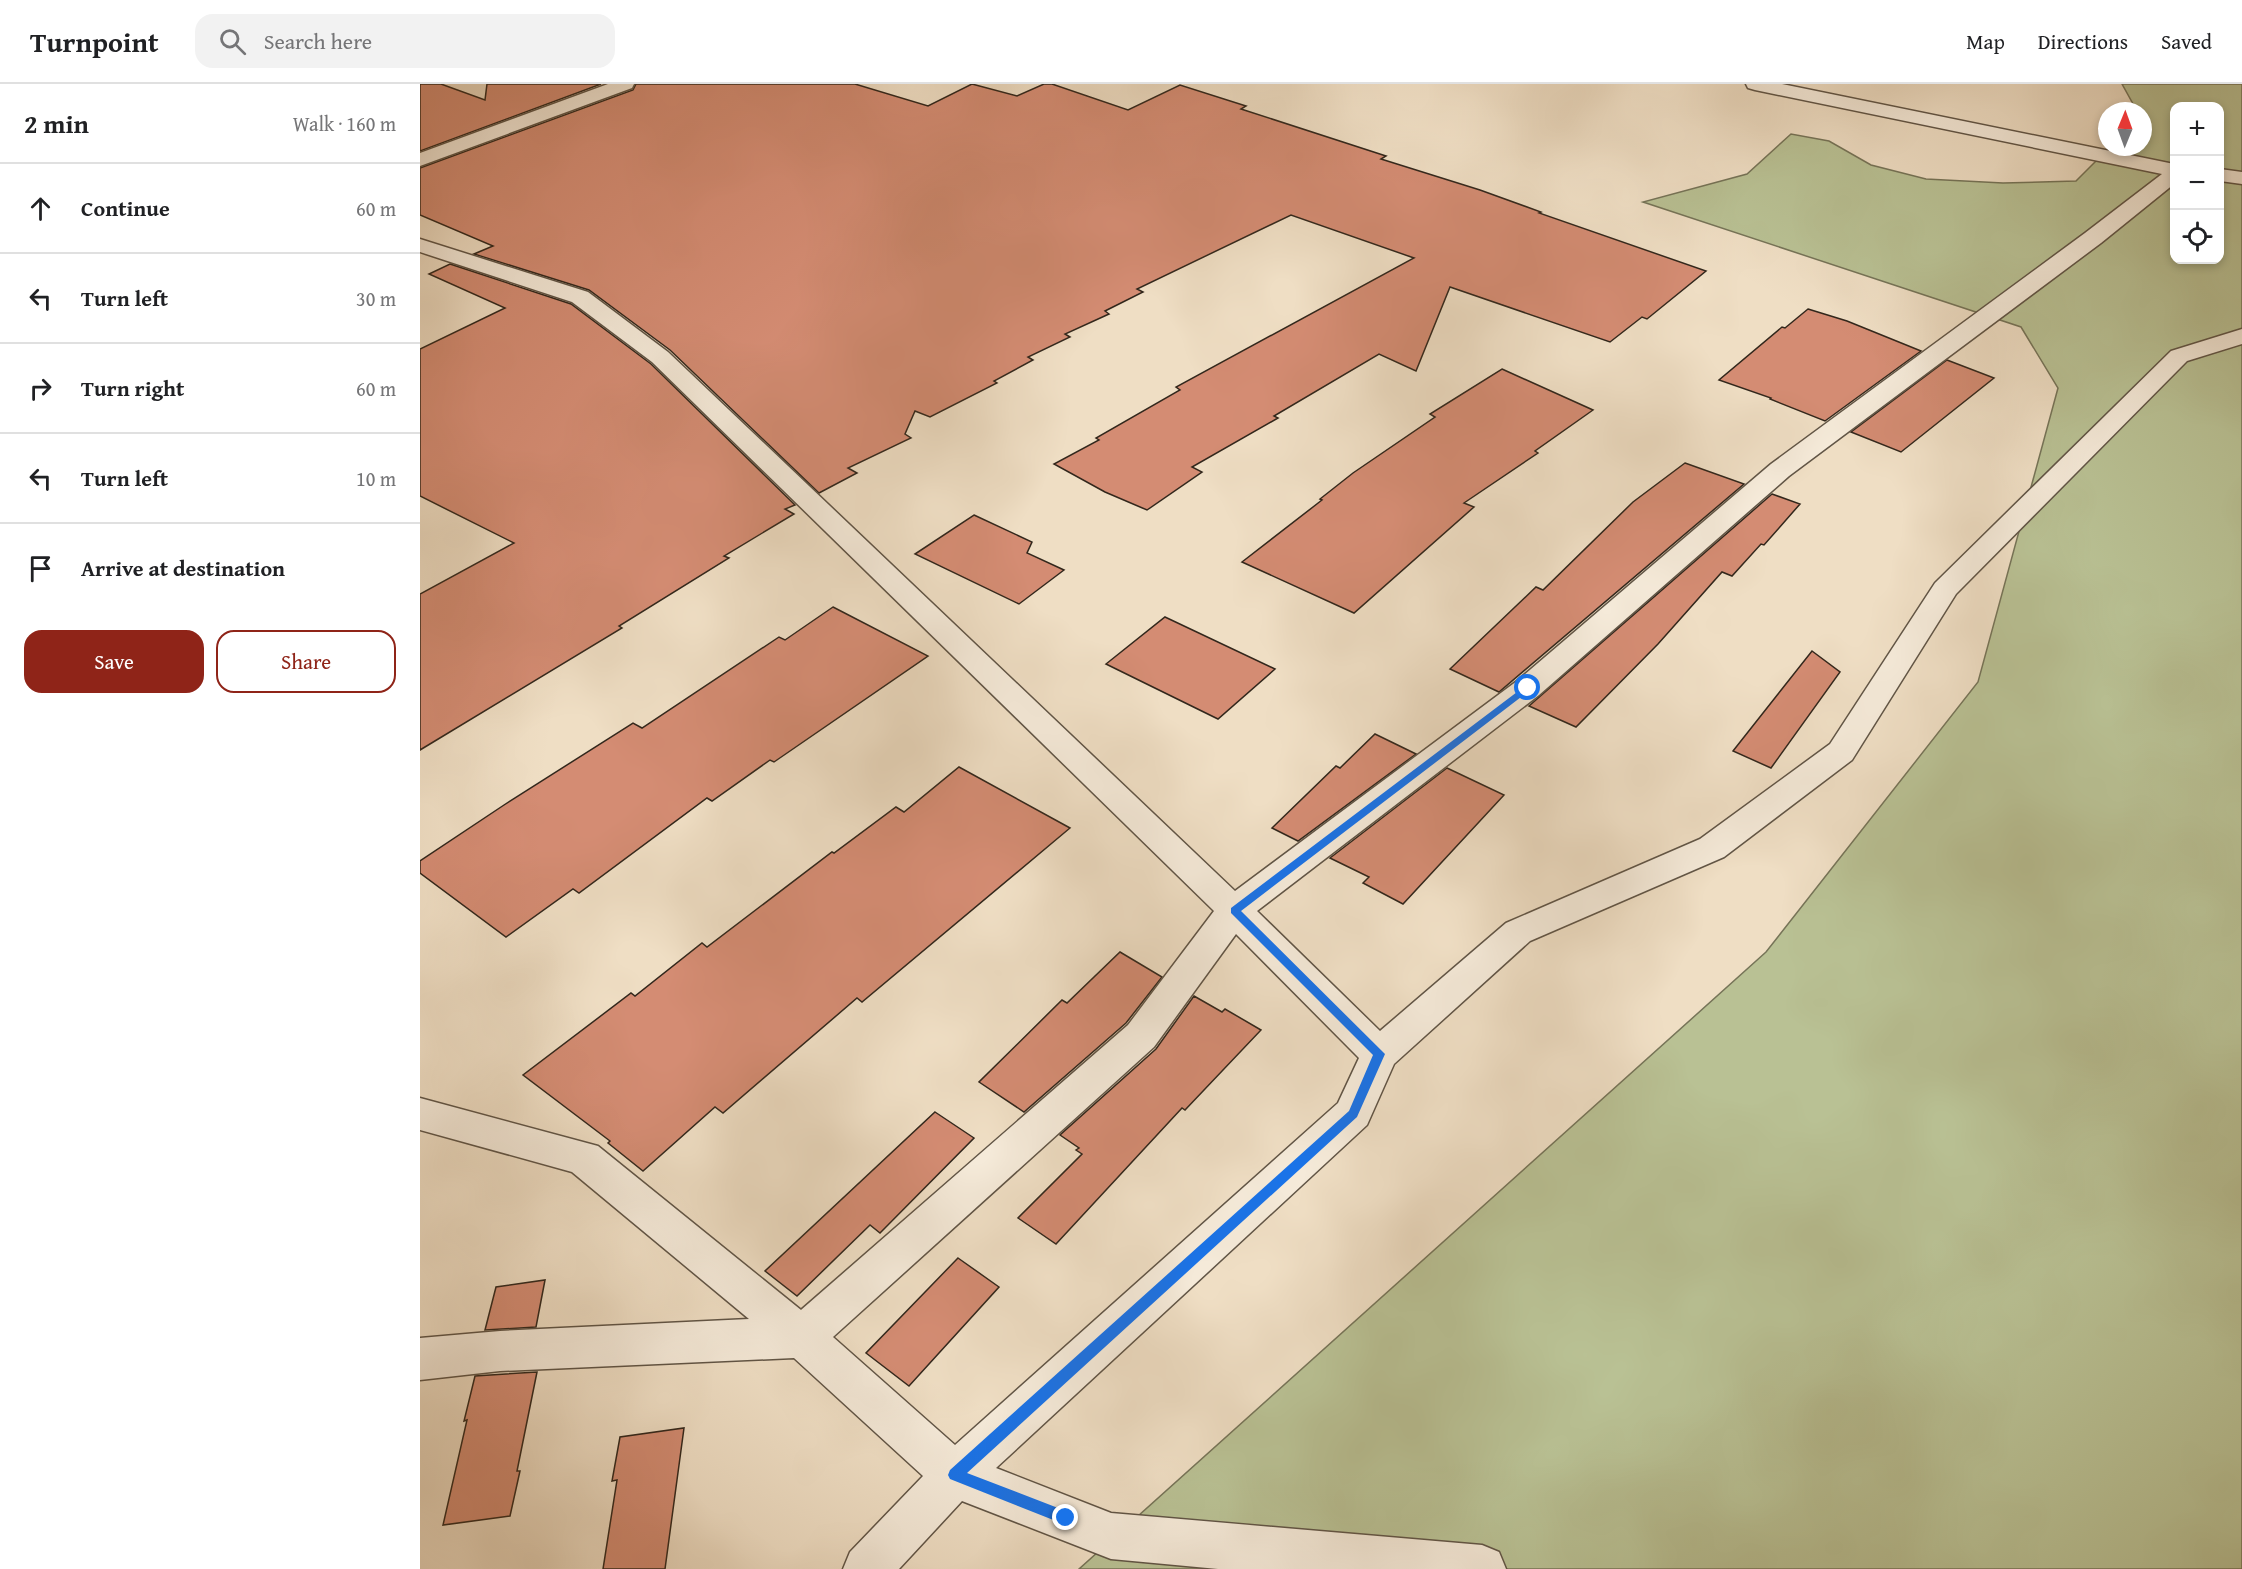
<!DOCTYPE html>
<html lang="en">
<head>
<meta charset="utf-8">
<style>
  :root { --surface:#fff; --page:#f2f2f2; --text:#202124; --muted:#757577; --line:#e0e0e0; --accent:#8f2418 }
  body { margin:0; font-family:"Gentium Book Plus",serif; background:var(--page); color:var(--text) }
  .controls { position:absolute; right:18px; top:18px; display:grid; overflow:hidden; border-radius:12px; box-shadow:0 3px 9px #0003 }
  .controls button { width:54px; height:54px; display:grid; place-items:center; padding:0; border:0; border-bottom:2px solid var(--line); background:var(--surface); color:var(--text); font:30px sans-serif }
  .compass { position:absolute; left:1678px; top:18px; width:54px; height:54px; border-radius:50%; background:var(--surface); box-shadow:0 3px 9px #0003; rotate:1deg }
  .stop { position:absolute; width:18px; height:18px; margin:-14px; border:4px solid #1a73e8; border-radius:50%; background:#fff }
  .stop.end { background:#1a73e8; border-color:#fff; box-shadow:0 2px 6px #0008 }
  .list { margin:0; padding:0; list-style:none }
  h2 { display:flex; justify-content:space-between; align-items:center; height:78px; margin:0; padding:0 24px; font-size:26px }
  h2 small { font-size:20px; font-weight:400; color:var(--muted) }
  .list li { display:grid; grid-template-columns:39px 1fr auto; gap:18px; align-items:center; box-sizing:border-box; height:90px; padding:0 24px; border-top:2px solid var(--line) }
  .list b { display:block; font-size:22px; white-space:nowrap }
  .list em { font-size:20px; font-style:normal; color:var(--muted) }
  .actions { display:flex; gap:12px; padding:18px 24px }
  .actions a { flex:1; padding:14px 0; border:2px solid var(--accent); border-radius:18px; text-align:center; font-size:21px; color:var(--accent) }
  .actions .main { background:var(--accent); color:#fff }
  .icon { flex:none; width:33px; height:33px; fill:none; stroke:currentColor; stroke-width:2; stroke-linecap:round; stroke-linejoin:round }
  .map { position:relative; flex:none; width:1822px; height:1485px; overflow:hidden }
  header { display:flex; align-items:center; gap:36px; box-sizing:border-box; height:84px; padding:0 30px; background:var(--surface); border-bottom:2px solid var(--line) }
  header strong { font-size:28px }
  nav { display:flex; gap:33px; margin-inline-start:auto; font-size:21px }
  .search { width:420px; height:54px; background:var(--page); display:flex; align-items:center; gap:15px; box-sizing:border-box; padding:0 21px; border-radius:18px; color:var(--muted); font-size:22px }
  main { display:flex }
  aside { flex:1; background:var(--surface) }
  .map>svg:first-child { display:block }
  .green { fill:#b9c194; stroke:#767458; stroke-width:1.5; fill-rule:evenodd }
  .building { fill:#d48c73; stroke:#32271c; stroke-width:1.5 }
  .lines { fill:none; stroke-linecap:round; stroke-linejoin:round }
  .minor-casing { stroke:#615546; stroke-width:3 }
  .minor { fill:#f5ead9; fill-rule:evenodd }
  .route { fill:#1a73e8 }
</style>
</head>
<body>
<header>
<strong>Turnpoint</strong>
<div class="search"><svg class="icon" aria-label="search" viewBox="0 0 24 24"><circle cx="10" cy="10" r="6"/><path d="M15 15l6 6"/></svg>Search here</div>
<nav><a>Map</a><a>Directions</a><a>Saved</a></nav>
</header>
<main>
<aside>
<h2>2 min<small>Walk · 160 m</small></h2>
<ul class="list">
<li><svg class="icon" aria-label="ahead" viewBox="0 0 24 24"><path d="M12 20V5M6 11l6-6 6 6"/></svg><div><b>Continue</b></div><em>60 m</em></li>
<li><svg class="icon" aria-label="left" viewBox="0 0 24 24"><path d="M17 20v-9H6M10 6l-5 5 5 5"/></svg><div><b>Turn left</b></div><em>30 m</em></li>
<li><svg class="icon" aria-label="right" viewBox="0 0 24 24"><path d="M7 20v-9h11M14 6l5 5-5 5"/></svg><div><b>Turn right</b></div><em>60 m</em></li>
<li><svg class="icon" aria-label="left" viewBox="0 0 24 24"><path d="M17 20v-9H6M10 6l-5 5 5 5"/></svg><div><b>Turn left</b></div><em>10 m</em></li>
<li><svg class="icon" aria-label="arrive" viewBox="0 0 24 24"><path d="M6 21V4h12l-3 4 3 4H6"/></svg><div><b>Arrive at destination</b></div></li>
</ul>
<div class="actions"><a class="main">Save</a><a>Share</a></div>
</aside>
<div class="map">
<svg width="1822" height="1485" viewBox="0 0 1822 1485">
  <rect width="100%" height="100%" fill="#efdec4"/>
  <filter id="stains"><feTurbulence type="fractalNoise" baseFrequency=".00333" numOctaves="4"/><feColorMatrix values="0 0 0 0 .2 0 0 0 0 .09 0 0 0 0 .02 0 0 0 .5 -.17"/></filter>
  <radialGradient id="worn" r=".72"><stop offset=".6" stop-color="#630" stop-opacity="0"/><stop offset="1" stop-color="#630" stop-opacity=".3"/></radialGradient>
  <!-- green -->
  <path class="green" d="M1702,0H1822V1485H659L1346,868L1558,598L1638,304L1601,243L1223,118L1327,90L1371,50L1409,57L1451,81L1506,95L1583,99L1656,97L1690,63H1723V27H1717ZM1754,22H1800V176H1754Z"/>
  <!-- building -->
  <g class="building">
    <polygon points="0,0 21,0 65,16 67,0 181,0 0,67"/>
    <polygon points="216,0 435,0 508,22 552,0 597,12 624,0 632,0 708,26 760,1 826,22 821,25 966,72 961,75 1060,106 1121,128 1119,129 1286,187 1227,235 1222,233 1190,258 1030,203 996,287 959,270 854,332 858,334 772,383 782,388 727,426 685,408 634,380 679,356 676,354 760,306 756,303 994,174 871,131 717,205 723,208 685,227 689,230 645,250 650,253 608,273 613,276 574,297 577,299 510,333 495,327 485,350 491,354 428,384 437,389 399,409 250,266 169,206 54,170 73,162 0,131 0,84 213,6"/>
    <polygon points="30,180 151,220 231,280 375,421 365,425 374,430 304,472 309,474 199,542 202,544 0,666 0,510 94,459 0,412 0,265 85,224 9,190"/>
    <polygon points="1388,225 1427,237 1501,267 1405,337 1350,315 1351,314 1299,296 1362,243 1365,244"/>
    <polygon points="1527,276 1574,294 1481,368 1431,348"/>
    <polygon points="1082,285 1173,326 1115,367 1118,369 1044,419 1054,423 934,529 822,478 902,416 900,415 933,389 1015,333 1010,330"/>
    <polygon points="1265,379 1324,400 1079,608 1030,585 1116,503 1123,506 1213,418"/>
    <polygon points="1352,410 1380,420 1344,461 1341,460 1312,492 1302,488 1238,560 1156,643 1109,622"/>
    <polygon points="554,431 612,458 607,469 644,486 599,520 495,470"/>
    <polygon points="413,523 508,572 354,678 350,676 292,717 287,714 159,809 153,805 86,853 0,789 0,777 84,721 213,639 222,644 359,553 365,556"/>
    <polygon points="745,533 855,585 798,635 686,580"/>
    <polygon points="1392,567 1420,588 1351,684 1313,667"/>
    <polygon points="955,650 996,670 878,757 852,744 916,682 920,684"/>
    <polygon points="539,683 650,744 442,918 437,914 303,1029 295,1023 223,1087 188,1059 190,1057 103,991 211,909 215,912 282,859 287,863 412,768 414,769 476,723 484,728"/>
    <polygon points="1027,684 1084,711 983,820 943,799 949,793 910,774"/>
    <polygon points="700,868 742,893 706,939 604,1028 559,998 642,916 647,919"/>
    <polygon points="774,912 802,928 805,925 841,946 765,1026 762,1024 636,1160 598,1134 662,1070 656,1066 659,1064 640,1051 736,965"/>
    <polygon points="515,1028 554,1054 460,1149 450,1141 377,1212 345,1187"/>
    <polygon points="538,1174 579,1203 489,1302 446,1269"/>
    <polygon points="125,1196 116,1243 65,1246 76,1203"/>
    <polygon points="117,1288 97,1387 100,1387 90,1432 23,1441 47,1336 44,1337 55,1292"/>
    <polygon points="264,1344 245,1485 183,1485 197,1396 192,1397 200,1353"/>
  </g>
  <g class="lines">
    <defs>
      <g id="minor">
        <polygon points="188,0 214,0 212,4 0,82 0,69"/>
        <path d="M1326,0H1362L1754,80V100L1681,159L1369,392L1119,611L837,827L960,947L1086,839L1280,755L1410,660L1515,499L1751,267L1822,245V260L1767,277L1536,510L1432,676L1304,773L1110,857L974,980L947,1041L576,1384L691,1429L1062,1461L1079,1468L1086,1485H798L691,1475L542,1417L479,1485H423L430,1468L503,1392L374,1274L80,1287L0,1296V1254L80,1247L329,1235L152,1088L0,1046V1014L178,1062L381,1226L708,941L794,827L232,278L152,218L0,168V155L168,208L248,268L815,807L1097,597L1351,380L1665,149L1742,90L1335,6L1328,4ZM816,850L939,974L918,1019L535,1361L413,1253L734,963Z"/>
        <polygon points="1800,85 1822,88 1822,100 1800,97"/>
      </g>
    </defs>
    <!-- minor casing -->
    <use href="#minor" class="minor-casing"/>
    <!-- minor -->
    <use href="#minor" class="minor"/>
  </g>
  <!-- route -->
  <polygon class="route" points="1105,602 1113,604 821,827 965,970 937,1033 547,1389 651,1429 653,1434 651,1439 646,1441 530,1395 528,1391 530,1386 929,1027 953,971 811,829 811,824"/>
  <rect width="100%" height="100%" filter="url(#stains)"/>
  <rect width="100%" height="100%" fill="url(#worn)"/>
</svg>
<div class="controls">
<button>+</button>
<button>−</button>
<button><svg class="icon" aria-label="locate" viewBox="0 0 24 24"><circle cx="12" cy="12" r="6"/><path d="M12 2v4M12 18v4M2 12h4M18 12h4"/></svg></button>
</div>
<svg class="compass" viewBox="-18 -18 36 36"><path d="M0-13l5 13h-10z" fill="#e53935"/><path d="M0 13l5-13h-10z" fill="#757577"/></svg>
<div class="stop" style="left:1108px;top:604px"></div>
<div class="stop end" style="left:646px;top:1434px"></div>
</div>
</main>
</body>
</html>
